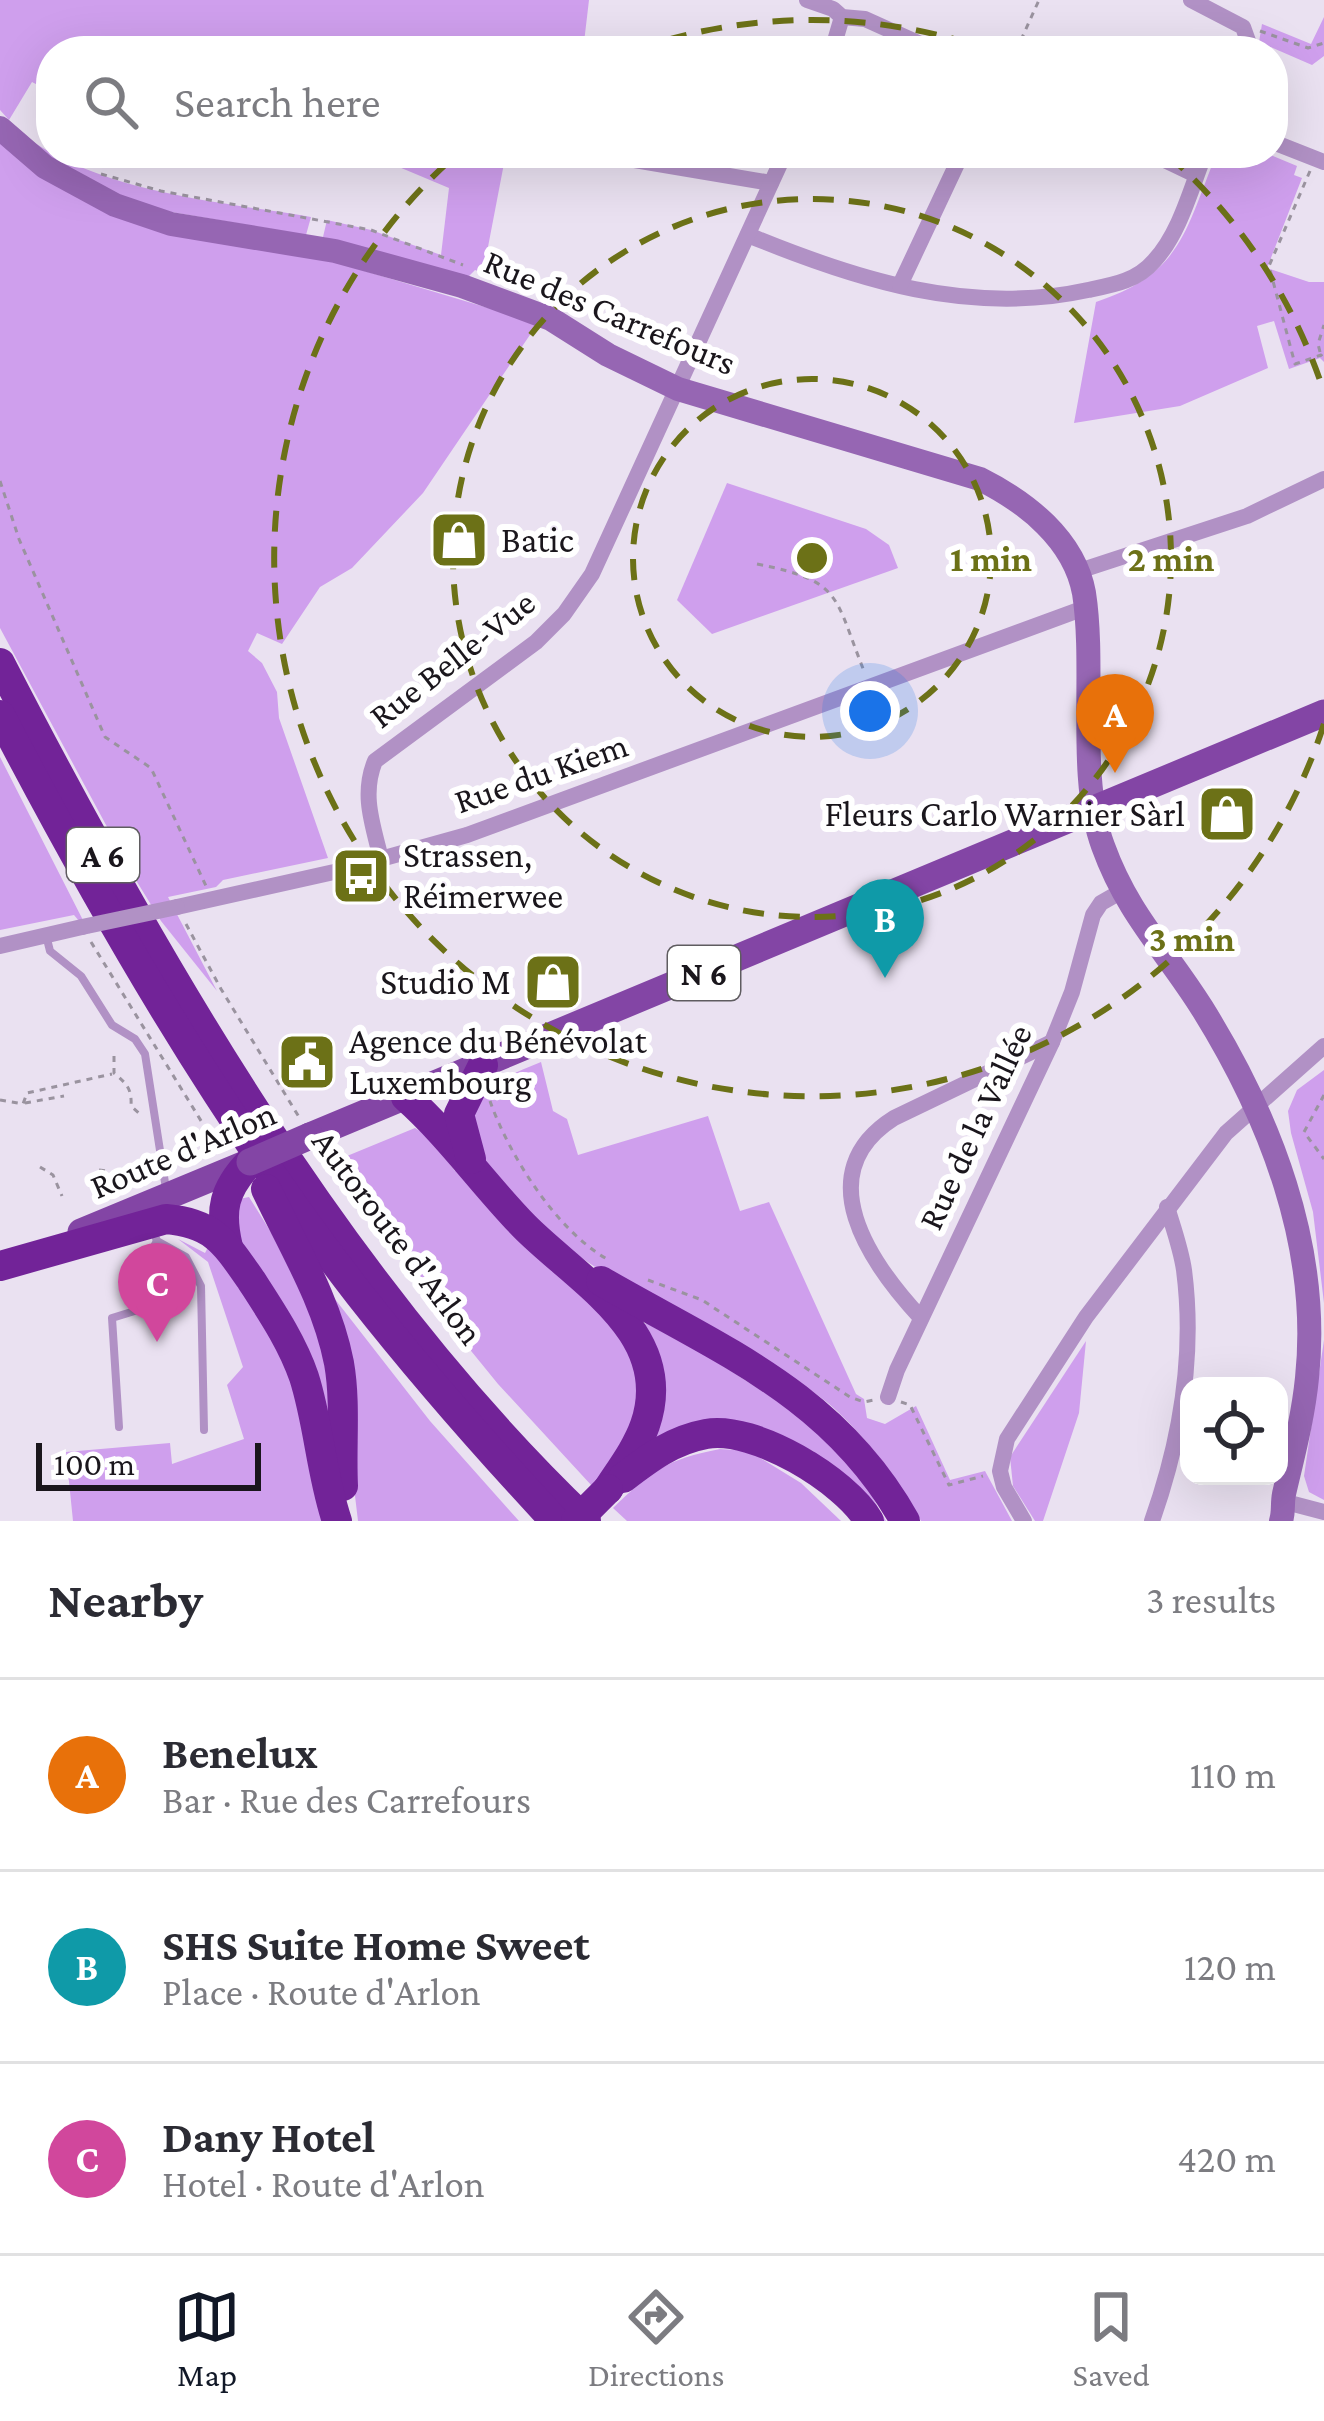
<!DOCTYPE html>
<html lang="en">
<head>
<meta charset="utf-8">
<style>
  :root { --surface:#fff; --page:#f7f7f7; --text:#2b2b33; --muted:#7c7c81; --line:#e1e1e2; --accent:#111827 }
  body { margin:0; font-family:"Crimson Pro",serif; background:var(--page); color:var(--text) }
  .controls { position:absolute; right:36px; bottom:36px; display:grid; overflow:hidden; border-radius:24px; box-shadow:0 12px 48px #0002 }
  .controls button { width:108px; height:108px; display:grid; place-items:center; padding:0; border:0; border-bottom:3px solid var(--line); background:var(--surface); color:var(--text); font:60px sans-serif }
  .scale { position:absolute; left:36px; bottom:30px; width:225px; box-sizing:border-box; padding-left:12px; border:6px solid #1a161c; border-top:0; font-size:33px; line-height:42px; white-space:nowrap; color:#1a161c; -webkit-text-stroke:9px #fff; paint-order:stroke }
  .you { position:absolute; left:870px; top:711px; width:42px; height:42px; margin:-30px; border:9px solid #fff; border-radius:50%; background:#1a73e8; box-shadow:0 0 0 18px #1a73e833 }
  .badge { display:grid; place-items:center; width:78px; height:78px; border-radius:50%; background:var(--accent); color:#fff; font-size:39px; font-weight:700 }
  .pin { position:absolute; translate:-50% -99px; filter:drop-shadow(0 3px 6px #0008) }
  .pin::after { content:''; position:absolute; top:63px; width:42px; height:36px; background:inherit; clip-path:polygon(0 0,100% 0,50% 100%) }
  .list { margin:0; padding:0; list-style:none }
  h2 { display:flex; justify-content:space-between; align-items:center; height:156px; margin:0; padding:0 48px; font-size:51px }
  h2 small { font-size:39px; font-weight:400; color:var(--muted) }
  .list li { display:grid; grid-template-columns:78px 1fr auto; gap:36px; align-items:center; box-sizing:border-box; height:192px; padding:0 48px; border-top:3px solid var(--line) }
  .list b { display:block; font-size:45px; white-space:nowrap }
  .list p { margin:0; font-size:39px; white-space:nowrap; color:var(--muted) }
  .list em { font-size:39px; font-style:normal; color:var(--muted) }
  .icon { flex:none; width:66px; height:66px; fill:none; stroke:currentColor; stroke-width:2; stroke-linecap:round; stroke-linejoin:round }
  .map { position:relative; flex:none; width:1324px; height:1521px; overflow:hidden }
  .search { position:absolute; background:var(--surface); box-shadow:0 12px 48px #0002; left:36px; right:36px; top:36px; height:132px; display:flex; align-items:center; gap:30px; box-sizing:border-box; padding:0 42px; border-radius:48px; color:var(--muted); font-size:45px }
  .sheet { height:732px; background:var(--surface) }
  nav { display:flex; justify-content:space-around; align-items:center; box-sizing:border-box; height:168px; border-top:3px solid var(--line); background:var(--surface); font-size:33px; color:var(--muted) }
  nav a { display:grid; justify-items:center; gap:6px }
  nav .on { color:var(--accent) }
  .map>svg:first-child { display:block }
  .green { fill:#cf9fed }
  .lines { fill:none; stroke-linecap:round; stroke-linejoin:round }
  .path { stroke:#9a939f; stroke-width:3; stroke-dasharray:6 6; stroke-linecap:butt }
  .service { stroke:#b191c5; stroke-width:8 }
  .minor { stroke:#b191c5; stroke-width:16 }
  .secondary { stroke:#9666b3; stroke-width:24 }
  .primary { stroke:#8345a5; stroke-width:27 }
  .motorway { stroke:#722398; stroke-width:30 }
  .path-bridge { stroke:#9a939f; stroke-width:3; stroke-dasharray:6 6; stroke-linecap:butt }
  .minor-bridge { stroke:#b191c5; stroke-width:16 }
  .primary-bridge { stroke:#8345a5; stroke-width:27 }
  .motorway-bridge { stroke:#722398; stroke-width:30 }
  .ring { fill:none; stroke:#6c7117; stroke-width:6; stroke-dasharray:21 15 }
  .labels { text-anchor:middle; dominant-baseline:central; stroke-width:12; stroke-linejoin:round; paint-order:stroke }
  .shield { fill:#fff; stroke:#5f5c60; stroke-width:3 }
  .shield-label { font-size:33px; font-weight:bold; fill:#1a161c }
  .street-label { font-size:36px; fill:#1a161c; stroke:#fff }
  .poi-label { font-size:36px; fill:#1a161c; stroke:#fff; text-anchor:start }
  .centre { fill:#6c7117; stroke:#fff; stroke-width:6 }
  .ring-label { font-size:36px; text-anchor:middle; font-weight:bold; fill:#6c7117; stroke:#fff; stroke-width:12; stroke-linejoin:round; paint-order:stroke }
</style>
</head>
<body>
<div class="map">
<svg width="1324" height="1521" viewBox="0 0 1324 1521">
  <rect width="100%" height="100%" fill="#eae1f1"/>
  <!-- green -->
  <g class="green">
    <polygon points="0,0 589,0 583,51 51,51 51,92 32,82 9,120 0,110"/>
    <polygon points="1324,17 1324,56 1312,65 1259,42 1262,24 1311,44"/>
    <polygon points="0,138 38,173 538,323 423,493 352,568 320,587 282,644 257,633 248,651 262,663 277,692 279,718 328,858 223,880 216,887 168,897 217,991 161,921 134,877 0,628"/>
    <path d="M30,140C111,194 217,201 311,217L306,235L142,207L64,170Z"/>
    <polygon points="389,153 506,153 483,273 475,270 466,279 323,237 327,220 371,230 441,255 449,188 387,162"/>
    <path d="M1217,153H1266L1297,166L1294,175L1302,178L1267,268L1309,282H1324V362L1320,358L1289,369L1274,321L1257,326L1268,368L1180,406L1074,423L1096,302C1183,273 1185,230 1217,153Z"/>
    <polygon points="727,483 866,529 889,545 898,568 712,634 677,600"/>
    <polygon points="0,757 90,934 74,915 0,930"/>
    <path d="M541,1062L553,1111L567,1119L578,1155L708,1116L740,1211L769,1202L856,1394L864,1399L867,1418L885,1424L916,1406L950,1480L985,1471L1012,1521H921C900,1482 871,1443 838,1412C809,1385 772,1366 738,1347C647,1298 550,1255 489,1167C479,1153 477,1131 472,1115C488,1082 509,1075 541,1062Z"/>
    <polygon points="1324,1070 1324,1303 1313,1212 1291,1133 1288,1111 1297,1090"/>
    <polygon points="415,1128 429,1137 455,1171 459,1169 637,1351 638,1424 592,1486 498,1384 428,1298 330,1163"/>
    <path d="M249,1197C275,1239 305,1284 320,1331C329,1358 329,1387 330,1415L232,1225L234,1200Z"/>
    <polygon points="178,1239 205,1253 210,1243 263,1320 293,1382 324,1521 73,1521 66,1452 170,1443 172,1464 244,1439 227,1385 243,1367 208,1262"/>
    <polygon points="331,1294 430,1421 519,1521 358,1521"/>
    <polygon points="646,1323 709,1357 818,1427 866,1486 886,1521 876,1521 858,1494 813,1451 749,1424 645,1445 640,1330"/>
    <polygon points="1324,1340 1324,1500 1309,1492 1304,1476"/>
    <polygon points="1086,1341 1079,1413 1043,1521 1035,1521 1013,1486 1010,1457"/>
    <path d="M720,1449L749,1451L801,1483L841,1521H627L613,1508C651,1471 667,1459 720,1449Z"/>
  </g>
  <g class="lines">
    <!-- path -->
    <g class="path">
      <polyline points="1260,31 1308,48 1324,43"/>
      <polyline points="1016,51 1039,0"/>
      <polyline points="1310,171 1269,266 1295,364 1321,355 1324,359"/>
      <polyline points="101,174 161,191 371,230 463,265"/>
      <polyline points="1320,352 1318,344 1324,325"/>
      <polyline points="0,481 19,539 105,737 151,768 206,886"/>
      <path d="M757,564C843,581 834,596 864,671"/>
      <polyline points="186,924 221,989 299,1117"/>
      <polyline points="91,942 219,1150"/>
      <path d="M114,1056V1073C127,1084 132,1089 131,1106L141,1115"/>
      <polyline points="1324,1095 1304,1132 1324,1159"/>
      <polyline points="0,1100 23,1104 27,1093 112,1074"/>
      <path d="M490,1101C509,1155 556,1230 607,1259"/>
      <polyline points="25,1103 64,1096"/>
      <polyline points="40,1167 53,1175 62,1196"/>
      <polyline points="99,1170 106,1171 112,1184"/>
      <polyline points="105,1189 153,1169"/>
      <polyline points="648,1280 702,1300 850,1397 864,1402 874,1400"/>
      <polyline points="901,1402 910,1405 949,1485 983,1476"/>
    </g>
    <!-- service -->
    <g class="service">
      <polyline points="46,935 50,951 81,976 112,1025 135,1039 145,1054 166,1189"/>
      <polyline points="153,1230 157,1241 186,1257 201,1286 204,1430"/>
      <polyline points="119,1427 112,1318 154,1305 150,1254 157,1241"/>
    </g>
    <!-- minor -->
    <g class="minor">
      <polyline points="807,0 833,9 842,17 865,19 936,51"/>
      <polyline points="1191,0 1243,27 1248,41 1245,51"/>
      <polyline points="832,51 842,17"/>
      <polyline points="1273,142 1324,162"/>
      <polyline points="593,153 771,183"/>
      <polyline points="1150,153 1196,175"/>
      <path d="M748,235C857,280 970,316 1088,290C1113,285 1137,281 1154,261C1180,233 1191,188 1205,153"/>
      <polyline points="900,285 962,153"/>
      <polyline points="1079,571 1247,516 1324,479"/>
      <path d="M381,859C373,825 361,795 375,761L536,642L564,614L592,574L785,153"/>
      <polyline points="177,907 334,872 467,835 1087,607"/>
      <polyline points="0,946 82,927"/>
      <path d="M921,1318C870,1263 807,1173 894,1118L1052,1042"/>
      <polyline points="888,1397 897,1370 1052,1042 1072,992 1093,915 1101,903 1122,891"/>
      <polyline points="1282,1501 1324,1512"/>
      <polyline points="1024,1521 1004,1487 1000,1471 1007,1439 1086,1317 1226,1133 1324,1046"/>
      <path d="M1152,1521C1180,1442 1195,1355 1184,1270C1181,1249 1173,1227 1167,1207"/>
    </g>
    <!-- secondary -->
    <path class="secondary" d="M0,128L45,167L115,205L171,224L335,251L462,286L551,319L608,355L678,389L980,479C1026,502 1074,539 1084,593C1096,670 1077,776 1103,846C1128,915 1165,949 1202,1008C1270,1117 1321,1247 1307,1378C1303,1418 1293,1455 1284,1494C1282,1504 1284,1512 1281,1521"/>
    <!-- primary -->
    <g class="primary">
      <polyline points="310,1136 1324,713"/>
      <polyline points="81,1232 250,1162"/>
    </g>
    <!-- motorway -->
    <g class="motorway">
      <path d="M0,663C153,960 342,1289 586,1521"/>
      <path d="M0,715C105,916 220,1115 359,1294C421,1373 487,1448 555,1521"/>
      <path d="M406,1097C450,1136 483,1184 524,1226C577,1280 677,1333 645,1425C637,1448 621,1469 608,1489"/>
      <polyline points="471,1159 459,1114 483,1065"/>
      <path d="M266,1189C293,1246 327,1301 339,1363C346,1403 341,1445 343,1486"/>
      <path d="M228,1247C219,1210 224,1189 250,1162"/>
      <path d="M0,1266L166,1219C214,1223 225,1243 251,1280C271,1311 292,1342 304,1377C319,1424 321,1474 337,1521"/>
      <path d="M601,1281C720,1350 834,1394 905,1521"/>
      <path d="M623,1478C649,1458 673,1440 706,1434C754,1425 845,1480 869,1521"/>
    </g>
    <!-- path-bridge -->
    <polyline class="path-bridge" points="219,1150 259,1134"/>
    <!-- minor-bridge -->
    <polyline class="minor-bridge" points="82,927 177,907"/>
    <!-- primary-bridge -->
    <polyline class="primary-bridge" points="250,1162 310,1136"/>
    <!-- motorway-bridge -->
    <polyline class="motorway-bridge" points="576,1521 608,1489"/>
  </g>
  <!-- distance rings -->
  <g class="ring">
    <circle cx="812" cy="558" r="179"/>
    <circle cx="812" cy="558" r="359"/>
    <path d="M1324 724A538 538 0 1 1 456 155M632 51A538 538 0 0 1 992 51M1168 155A538 538 0 0 1 1324 392"/>
  </g>
  <!-- icons -->
  <defs>
    <symbol id="shop-square" viewBox="-11 -11 22 22"><rect x="-9" y="-9" width="18" height="18" rx="4" fill="#6c7117" stroke="#fff"/><path d="M-5-2.5h2.3a2.7 3.5 0 0 1 5.4 0H5L5.5 6h-11ZM-1.5-2.5h3a1.5 2.3 0 0 0-3 0Z" fill="#fff"/></symbol>
    <symbol id="bus-square" viewBox="-11 -11 22 22"><rect x="-9" y="-9" width="18" height="18" rx="4" fill="#6c7117" stroke="#fff"/><path d="M-5-6H5V4H4V6H2V4H-2V6H-4V4H-5ZM-3.5-4V0h7V-4ZM-3.5 1.2v1.5H-2V1.2ZM2 1.2v1.5H3.5V1.2Z" fill="#fff"/></symbol>
    <symbol id="civic-square" viewBox="-11 -11 22 22"><rect x="-9" y="-9" width="18" height="18" rx="4" fill="#6c7117" stroke="#fff"/><path d="M-.6-6.5H3V-4.5H.6V-3L4-1V1h2V6H-6V1h2V-1L-.6-3ZM-1.2 2.5V6h2.4V2.5Z" fill="#fff"/></symbol>
  </defs>
  <g fill-rule="evenodd">
    <use href="#shop-square" x="426" y="507" width="66" height="66"/>
    <use href="#shop-square" x="1194" y="781" width="66" height="66"/>
    <use href="#bus-square" x="328" y="843" width="66" height="66"/>
    <use href="#shop-square" x="520" y="949" width="66" height="66"/>
    <use href="#civic-square" x="274" y="1029" width="66" height="66"/>
  </g>
  <g class="labels">
    <!-- shield labels -->
    <g class="shield">
      <rect x="67" y="828" width="72" height="54" rx="9"/>
      <rect x="668" y="946" width="72" height="54" rx="9"/>
    </g>
    <g class="shield-label">
      <text x="103" y="855">A 6</text>
      <text x="704" y="973">N 6</text>
    </g>
    <!-- street labels -->
    <g class="street-label">
      <text transform="translate(610 312) rotate(23)">Rue des Carrefours</text>
      <text transform="translate(452 659) rotate(-38)">Rue Belle-Vue</text>
      <text transform="translate(541 773) rotate(-19)">Rue du Kiem</text>
      <text transform="translate(975 1127) rotate(-65)">Rue de la Vallée</text>
      <text transform="translate(183 1150) rotate(-23)">Route d'Arlon</text>
      <text transform="translate(398 1237) rotate(53)">Autoroute d'Arlon</text>
    </g>
    <!-- poi labels -->
    <g class="poi-label">
      <text x="501" y="540">Batic</text>
      <text x="1185" y="814" text-anchor="end">Fleurs Carlo Warnier Sàrl</text>
      <text x="403" y="855">Strassen,<tspan x="403" dy="41">Réimerwee</tspan></text>
      <text x="511" y="982" text-anchor="end">Studio M</text>
      <text x="349" y="1041">Agence du Bénévolat<tspan x="349" dy="41">Luxembourg</tspan></text>
    </g>
  </g>
  <circle cx="812" cy="558" r="18" class="centre"/>
  <g class="ring-label">
    <text x="991" y="571">1 min</text>
    <text x="1171" y="571">2 min</text>
    <text x="1192" y="951">3 min</text>
  </g>
</svg>
<div class="controls">
<button><svg class="icon" aria-label="locate" viewBox="0 0 24 24"><circle cx="12" cy="12" r="6"/><path d="M12 2v4M12 18v4M2 12h4M18 12h4"/></svg></button>
</div>
<div class="scale">100 m</div>
<div class="you"></div>
<div class="pin badge" style="left:1115px;top:773px;background:#e8710a">A</div>
<div class="pin badge" style="left:885px;top:978px;background:#0f9aa8">B</div>
<div class="pin badge" style="left:157px;top:1342px;background:#d1479c">C</div>
<div class="search"><svg class="icon" aria-label="search" viewBox="0 0 24 24"><circle cx="10" cy="10" r="6"/><path d="M15 15l6 6"/></svg>Search here</div>
</div>
<section class="sheet">
<h2>Nearby<small>3 results</small></h2>
<ul class="list">
<li><span class="badge" style="background:#e8710a">A</span><div><b>Benelux</b><p>Bar · Rue des Carrefours</p></div><em>110 m</em></li>
<li><span class="badge" style="background:#0f9aa8">B</span><div><b>SHS Suite Home Sweet</b><p>Place · Route d'Arlon</p></div><em>120 m</em></li>
<li><span class="badge" style="background:#d1479c">C</span><div><b>Dany Hotel</b><p>Hotel · Route d'Arlon</p></div><em>420 m</em></li>
</ul>
</section>
<nav>
<a class="on"><svg class="icon" aria-label="map" viewBox="0 0 24 24"><path d="M3 6l6-2 6 2 6-2v14l-6 2-6-2-6 2zM9 4v14M15 6v14"/></svg>Map</a>
<a><svg class="icon" aria-label="directions" viewBox="0 0 24 24"><path d="M12 3l9 9-9 9-9-9zM9 14v-3h6M13 9l2 2-2 2"/></svg>Directions</a>
<a><svg class="icon" aria-label="saved" viewBox="0 0 24 24"><path d="M7 4h10v16l-5-4-5 4z"/></svg>Saved</a>
</nav>
</body>
</html>
